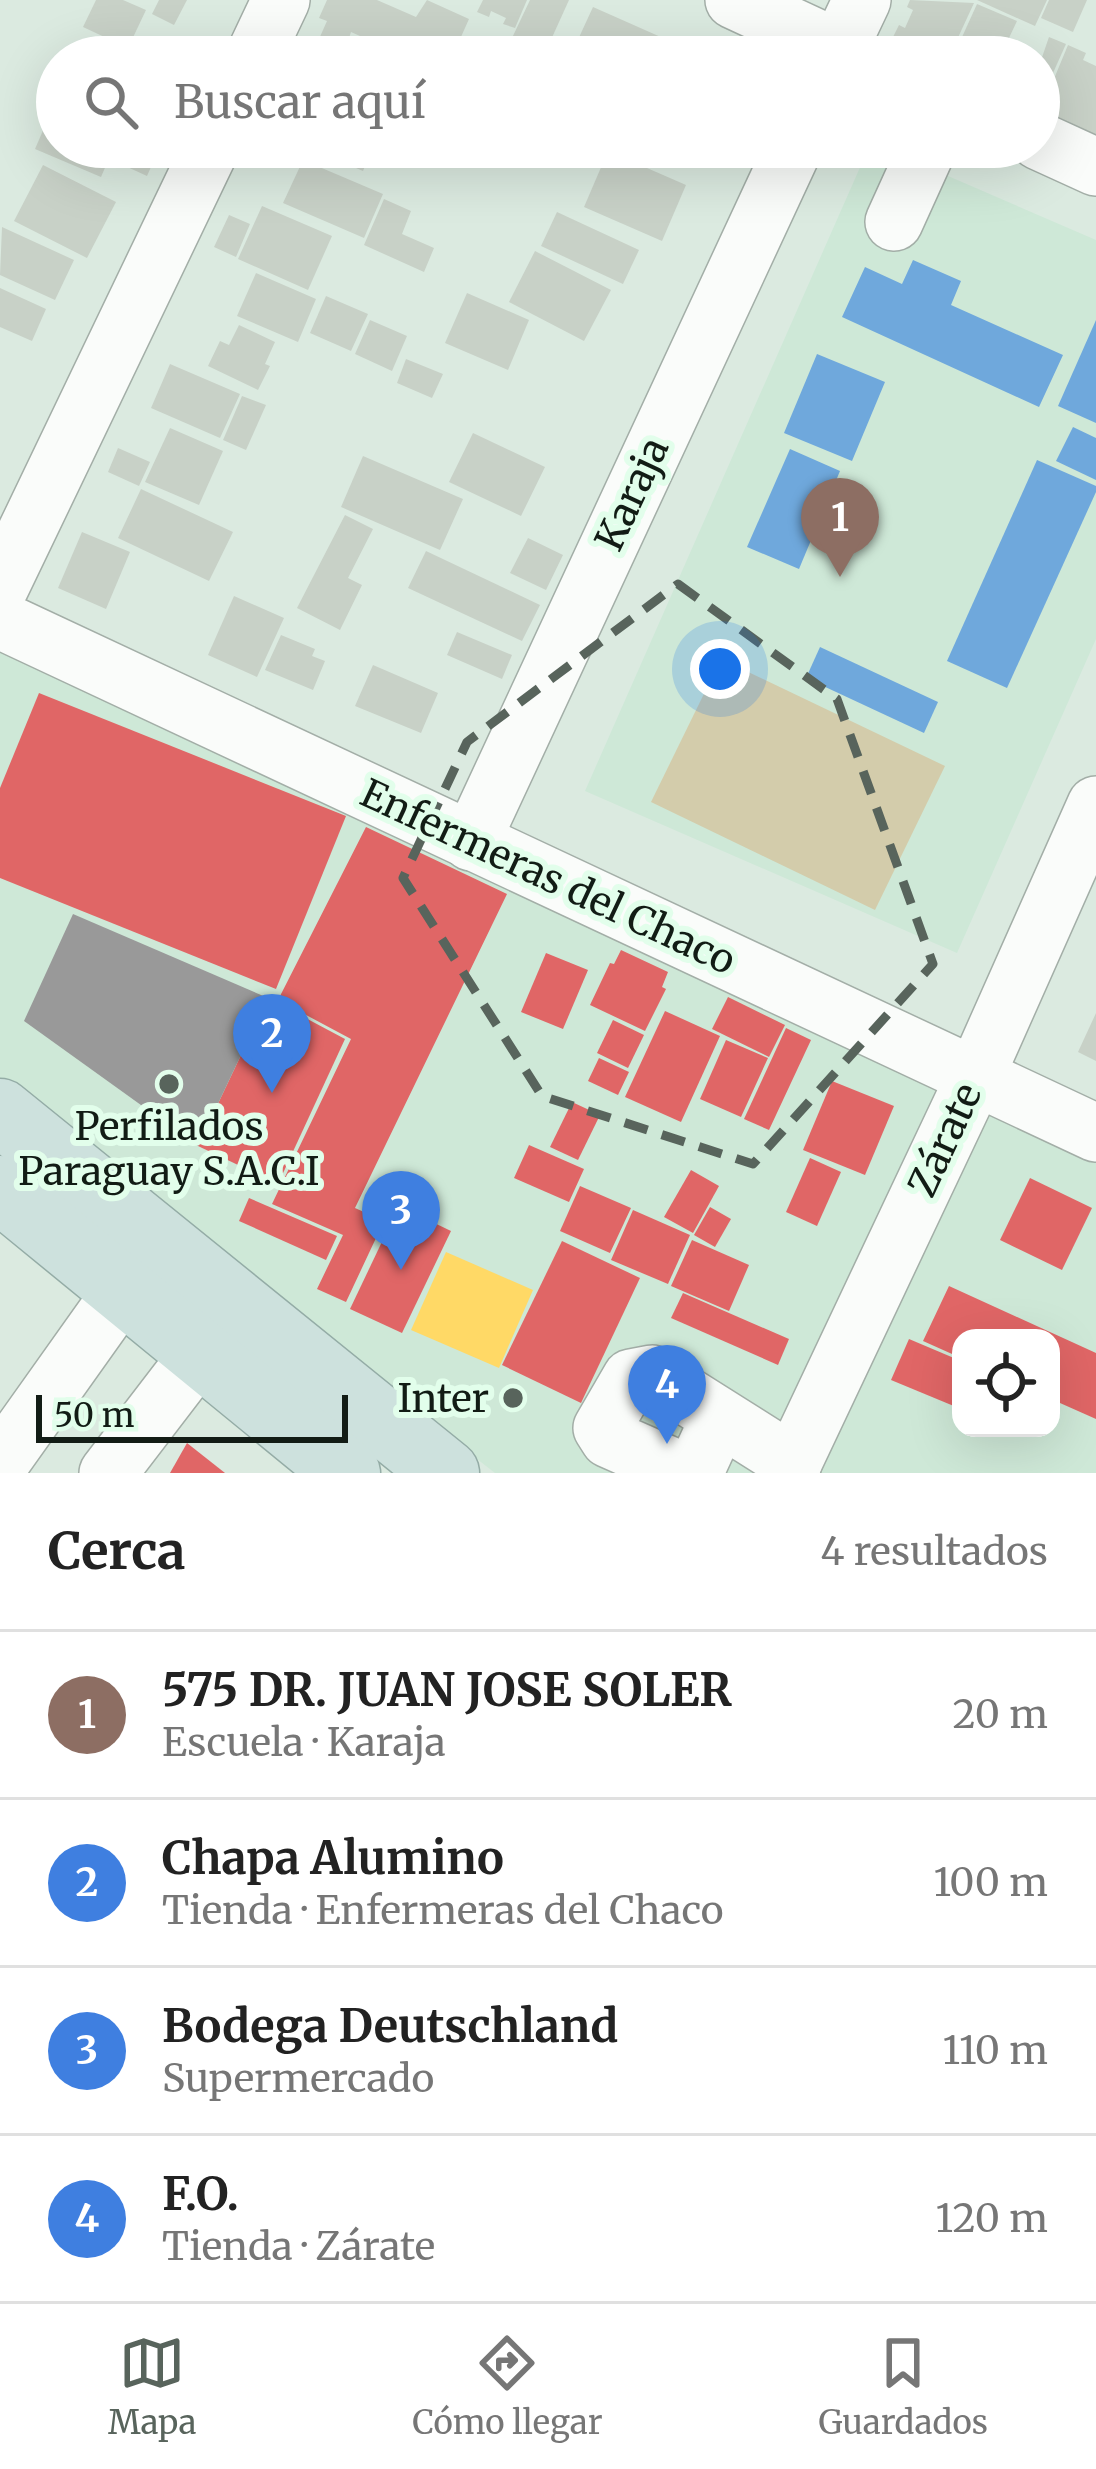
<!DOCTYPE html>
<html lang="es">
<head>
<meta charset="utf-8">
<style>
  :root { --surface:#fff; --page:#f2f2f2; --text:#222; --muted:#767676; --line:#e0e0e0; --accent:#58645c }
  body { margin:0; font-family:Merriweather,serif; background:var(--page); color:var(--text) }
  .controls { position:absolute; right:36px; bottom:36px; display:grid; overflow:hidden; border-radius:24px; box-shadow:0 12px 48px #0002 }
  .controls button { width:108px; height:108px; display:grid; place-items:center; padding:0; border:0; border-bottom:3px solid var(--line); background:var(--surface); color:var(--text); font:60px sans-serif }
  .scale { position:absolute; left:36px; bottom:30px; width:312px; box-sizing:border-box; padding-left:12px; border:6px solid #121c15; border-top:0; font-size:33px; line-height:42px; white-space:nowrap; color:#121c15; -webkit-text-stroke:9px #e2feeb; paint-order:stroke }
  .you { position:absolute; left:720px; top:669px; width:42px; height:42px; margin:-30px; border:9px solid #fff; border-radius:50%; background:#1a73e8; box-shadow:0 0 0 18px #1a73e833 }
  .badge { display:grid; place-items:center; width:78px; height:78px; border-radius:50%; background:var(--accent); color:#fff; font-size:39px; font-weight:700 }
  .pin { position:absolute; translate:-50% -99px; filter:drop-shadow(0 3px 6px #0008) }
  .pin::after { content:''; position:absolute; top:63px; width:42px; height:36px; background:inherit; clip-path:polygon(0 0,100% 0,50% 100%) }
  .list { margin:0; padding:0; list-style:none }
  h2 { display:flex; justify-content:space-between; align-items:center; height:156px; margin:0; padding:0 48px; font-size:51px }
  h2 small { font-size:39px; font-weight:400; color:var(--muted) }
  .list li { display:grid; grid-template-columns:78px 1fr auto; gap:36px; align-items:center; box-sizing:border-box; height:168px; padding:0 48px; border-top:3px solid var(--line) }
  .list b { display:block; font-size:45px; white-space:nowrap }
  .list p { margin:0; font-size:39px; white-space:nowrap; color:var(--muted) }
  .list em { font-size:39px; font-style:normal; color:var(--muted) }
  .icon { flex:none; width:66px; height:66px; fill:none; stroke:currentColor; stroke-width:2; stroke-linecap:round; stroke-linejoin:round }
  .map { position:relative; flex:none; width:1096px; height:1473px; overflow:hidden }
  .search { position:absolute; background:var(--surface); box-shadow:0 12px 48px #0002; left:36px; right:36px; top:36px; height:132px; display:flex; align-items:center; gap:30px; box-sizing:border-box; padding:0 42px; border-radius:66px; color:var(--muted); font-size:45px }
  .sheet { height:828px; background:var(--surface) }
  nav { display:flex; justify-content:space-around; align-items:center; box-sizing:border-box; height:168px; border-top:3px solid var(--line); background:var(--surface); font-size:33px; color:var(--muted) }
  nav a { display:grid; justify-items:center; gap:6px }
  nav .on { color:var(--accent) }
  .map>svg:first-child { display:block }
  .built { fill:#cee8d7; fill-rule:evenodd }
  .grass { fill:#d3ccab }
  .homes { fill:#ffd966 }
  .shops { fill:#e06666 }
  .schools { fill:#6fa8dc }
  .industry { fill:#999 }
  .building { fill:#c8d1c7 }
  .lines { fill:none; stroke-linecap:round; stroke-linejoin:round }
  .minor-casing { stroke:#a3aea7; stroke-width:60 }
  .highway-casing { stroke:#94aca6; stroke-width:69 }
  .minor { stroke:#fafcfa; stroke-width:57 }
  .highway { stroke:#cde1dd; stroke-width:66 }
  .marked { fill:none; stroke:#58645c; stroke-width:9; stroke-dasharray:24 15; stroke-linejoin:round }
  .poi-dot { fill:#58645c; stroke:#e2feeb; stroke-width:4.5 }
  .labels { text-anchor:middle; dominant-baseline:central; stroke-width:12; stroke-linejoin:round; paint-order:stroke }
  .street-label { font-size:39px; fill:#121c15; stroke:#e2feeb }
  .poi-label { font-size:39px; fill:#121c15; stroke:#e2feeb }
</style>
</head>
<body>
<div class="map">
<svg width="1096" height="1473" viewBox="0 0 1096 1473">
  <rect width="100%" height="100%" fill="#dbeae0"/>
  <!-- built -->
  <g class="built">
    <polygon points="869,147 881,147 1096,240 1096,639 957,953 585,791"/>
    <path d="M0,633L1096,1137V1473H495L0,1087ZM961,1338H1051V1428H961Z"/>
  </g>
  <!-- grass -->
  <polygon class="grass" points="721,659 945,766 875,910 651,802"/>
  <!-- homes -->
  <polygon class="homes" points="446,1252 533,1290 499,1368 411,1330"/>
  <!-- shops -->
  <g class="shops">
    <polygon points="39,693 346,816 276,989 0,878 0,788"/>
    <polygon points="366,827 507,894 355,1208 384,1221 346,1302 317,1289 343,1235 272,1204 351,1039 278,1000"/>
    <polygon points="621,950 668,972 662,987 666,989 645,1031 590,1005 610,963 614,964"/>
    <polygon points="546,953 588,970 563,1029 521,1012"/>
    <polygon points="728,997 785,1025 769,1057 712,1029"/>
    <polygon points="268,998 345,1039 278,1184 198,1146"/>
    <polygon points="665,1011 720,1036 681,1122 625,1097"/>
    <polygon points="613,1020 644,1035 628,1068 597,1053"/>
    <polygon points="786,1028 811,1040 769,1130 744,1119"/>
    <polygon points="726,1040 768,1058 741,1117 700,1099"/>
    <polygon points="599,1058 629,1072 618,1095 588,1081"/>
    <polygon points="832,1081 894,1106 865,1175 803,1150"/>
    <polygon points="572,1102 600,1115 578,1160 550,1147"/>
    <polygon points="529,1145 584,1169 569,1202 514,1178"/>
    <polygon points="810,1158 841,1172 817,1226 786,1212"/>
    <polygon points="691,1170 719,1186 693,1233 664,1217"/>
    <polygon points="1030,1178 1092,1208 1062,1270 1000,1240"/>
    <polygon points="580,1186 631,1208 610,1253 560,1231"/>
    <polygon points="249,1198 337,1236 326,1260 239,1221"/>
    <polygon points="399,1206 451,1231 402,1333 350,1309"/>
    <polygon points="710,1207 731,1219 715,1247 694,1235"/>
    <polygon points="633,1210 690,1235 668,1284 611,1260"/>
    <polygon points="692,1240 749,1265 729,1311 671,1286"/>
    <polygon points="562,1241 640,1278 581,1403 502,1365"/>
    <polygon points="949,1286 1096,1353 1096,1419 1051,1399 1051,1338 961,1338 961,1358 923,1341"/>
    <polygon points="683,1293 789,1339 778,1365 671,1318"/>
    <polygon points="909,1339 961,1361 961,1409 891,1380"/>
    <polygon points="187,1443 225,1473 170,1473"/>
  </g>
  <!-- schools -->
  <g class="schools">
    <polygon points="913,260 961,281 951,305 1063,355 1039,407 842,317 865,267 902,284"/>
    <polygon points="1096,320 1096,423 1058,406"/>
    <polygon points="817,354 885,382 852,461 784,433"/>
    <polygon points="1073,427 1096,438 1096,480 1056,461"/>
    <polygon points="790,449 840,471 799,569 747,547"/>
    <polygon points="1037,460 1096,486 1096,492 1007,688 947,661"/>
    <polygon points="820,647 938,702 924,733 806,678"/>
  </g>
  <!-- industry -->
  <polygon class="industry" points="73,914 268,998 198,1146 24,1021"/>
  <!-- building -->
  <g class="building">
    <polygon points="96,0 123,0 146,10 128,48 83,27"/>
    <polygon points="159,0 187,0 174,25 152,14"/>
    <polygon points="327,0 377,0 416,17 427,0 469,19 452,57 385,57 389,49 351,32 348,41 383,57 311,57 327,21 319,18"/>
    <polygon points="483,0 527,0 515,28 503,24 506,18 491,11 489,17 477,12"/>
    <polygon points="530,0 569,0 545,53 512,38"/>
    <polygon points="910,0 974,3 949,57 931,57 892,39 899,25 905,28 913,10 907,7"/>
    <polygon points="977,0 1047,0 1035,26"/>
    <polygon points="1049,0 1087,0 1073,32 1041,18"/>
    <polygon points="977,4 1017,21 1000,57 953,57"/>
    <polygon points="593,7 663,38 655,57 632,52 630,57 570,57"/>
    <polygon points="1049,37 1066,44 1053,73 1039,66"/>
    <polygon points="1068,45 1086,53 1083,60 1096,66 1096,140 1039,115"/>
    <polygon points="51,112 57,114 57,147 114,147 101,177 35,149"/>
    <polygon points="118,147 158,151 147,176 112,160"/>
    <polygon points="307,147 373,147 363,171"/>
    <polygon points="637,147 688,147 680,166"/>
    <polygon points="608,151 686,185 662,241 584,207"/>
    <polygon points="303,160 383,194 364,238 283,203"/>
    <polygon points="43,165 116,202 87,258 14,221"/>
    <polygon points="384,199 411,211 402,234 434,248 424,272 364,245"/>
    <polygon points="262,206 332,236 308,290 238,259"/>
    <polygon points="557,212 639,250 623,284 541,246"/>
    <polygon points="229,215 250,224 236,257 214,247"/>
    <polygon points="2,227 74,260 55,300 0,275"/>
    <polygon points="535,251 611,290 584,341 509,302"/>
    <polygon points="256,273 316,299 298,342 237,316"/>
    <polygon points="0,288 46,309 32,341 0,327"/>
    <polygon points="467,293 529,320 508,370 445,343"/>
    <polygon points="326,296 368,314 351,351 310,333"/>
    <polygon points="370,320 407,336 392,371 355,354"/>
    <polygon points="239,325 275,342 265,364 270,366 258,390 208,366 220,341 229,345"/>
    <polygon points="406,359 443,374 432,398 397,383"/>
    <polygon points="170,364 240,394 220,438 151,408"/>
    <polygon points="242,396 266,405 246,450 223,440"/>
    <polygon points="170,428 223,451 199,505 145,482"/>
    <polygon points="473,433 545,467 521,516 449,482"/>
    <polygon points="118,448 150,462 139,486 108,472"/>
    <polygon points="363,456 463,499 440,550 341,507"/>
    <polygon points="141,489 233,532 209,581 118,538"/>
    <polygon points="345,515 373,529 348,578 362,585 340,630 297,608"/>
    <polygon points="82,532 130,552 106,609 58,588"/>
    <polygon points="528,538 563,555 546,590 510,573"/>
    <polygon points="426,551 540,605 522,641 408,588"/>
    <polygon points="234,596 284,618 257,677 208,655"/>
    <polygon points="457,632 512,655 502,679 447,655"/>
    <polygon points="281,635 315,649 312,656 325,661 313,690 265,670"/>
    <polygon points="373,665 438,693 421,733 355,706"/>
    <polygon points="1096,1013 1096,1061 1078,1052"/>
  </g>
  <g class="lines">
    <defs>
      <g id="minor">
        <polyline points="734,0 857,57"/>
        <polyline points="254,57 281,0"/>
        <polyline points="835,57 862,0"/>
        <polyline points="1039,141 1096,167"/>
        <polyline points="894,222 928,147"/>
        <polyline points="0,587 211,147"/>
        <polyline points="0,620 1096,1133"/>
        <polyline points="471,842 794,147"/>
        <polyline points="719,1419 697,1467 684,1472 609,1439 602,1428 631,1378 652,1374 793,1463"/>
        <polyline points="0,1463 123,1290"/>
        <polyline points="108,1473 200,1353"/>
        <polyline points="788,1473 975,1077 1096,805"/>
      </g>
      <g id="highway">
        <polyline points="0,1112 446,1473"/>
        <polyline points="0,1189 347,1473"/>
      </g>
    </defs>
    <!-- minor casing -->
    <use href="#minor" class="minor-casing"/>
    <!-- highway casing -->
    <use href="#highway" class="highway-casing"/>
    <!-- minor -->
    <use href="#minor" class="minor"/>
    <!-- highway -->
    <use href="#highway" class="highway"/>
  </g>
  <!-- marked area -->
  <path class="marked" d="M678,584L837,699L933,964L753,1164L542,1096L403,878L467,742Z"/>
  <!-- markers -->
  <g class="poi-dot">
    <circle cx="169" cy="1084" r="12"/>
    <circle cx="513" cy="1398" r="12"/>
  </g>
  <g class="labels">
    <!-- street labels -->
    <g class="street-label">
      <text transform="translate(632 494) rotate(-65)">Karaja</text>
      <text transform="translate(548 877) rotate(25)">Enfermeras del Chaco</text>
      <text transform="translate(945 1140) rotate(-65)">Zárate</text>
    </g>
    <!-- poi labels -->
    <g class="poi-label">
      <text x="169" y="1126">Perfilados<tspan x="169" dy="45">Paraguay S.A.C.I</tspan></text>
      <text x="489" y="1398" text-anchor="end">Inter</text>
    </g>
  </g>
</svg>
<div class="controls">
<button><svg class="icon" aria-label="locate" viewBox="0 0 24 24"><circle cx="12" cy="12" r="6"/><path d="M12 2v4M12 18v4M2 12h4M18 12h4"/></svg></button>
</div>
<div class="scale">50 m</div>
<div class="you"></div>
<div class="pin badge" style="left:840px;top:577px;background:#8d6e63">1</div>
<div class="pin badge" style="left:272px;top:1093px;background:#3f7fe0">2</div>
<div class="pin badge" style="left:401px;top:1270px;background:#3f7fe0">3</div>
<div class="pin badge" style="left:667px;top:1444px;background:#3f7fe0">4</div>
<div class="search"><svg class="icon" aria-label="search" viewBox="0 0 24 24"><circle cx="10" cy="10" r="6"/><path d="M15 15l6 6"/></svg>Buscar aquí</div>
</div>
<section class="sheet">
<h2>Cerca<small>4 resultados</small></h2>
<ul class="list">
<li><span class="badge" style="background:#8d6e63">1</span><div><b>575 DR. JUAN JOSE SOLER</b><p>Escuela · Karaja</p></div><em>20 m</em></li>
<li><span class="badge" style="background:#3f7fe0">2</span><div><b>Chapa Alumino</b><p>Tienda · Enfermeras del Chaco</p></div><em>100 m</em></li>
<li><span class="badge" style="background:#3f7fe0">3</span><div><b>Bodega Deutschland</b><p>Supermercado</p></div><em>110 m</em></li>
<li><span class="badge" style="background:#3f7fe0">4</span><div><b>F.O.</b><p>Tienda · Zárate</p></div><em>120 m</em></li>
</ul>
</section>
<nav>
<a class="on"><svg class="icon" aria-label="map" viewBox="0 0 24 24"><path d="M3 6l6-2 6 2 6-2v14l-6 2-6-2-6 2zM9 4v14M15 6v14"/></svg>Mapa</a>
<a><svg class="icon" aria-label="directions" viewBox="0 0 24 24"><path d="M12 3l9 9-9 9-9-9zM9 14v-3h6M13 9l2 2-2 2"/></svg>Cómo llegar</a>
<a><svg class="icon" aria-label="saved" viewBox="0 0 24 24"><path d="M7 4h10v16l-5-4-5 4z"/></svg>Guardados</a>
</nav>
</body>
</html>
